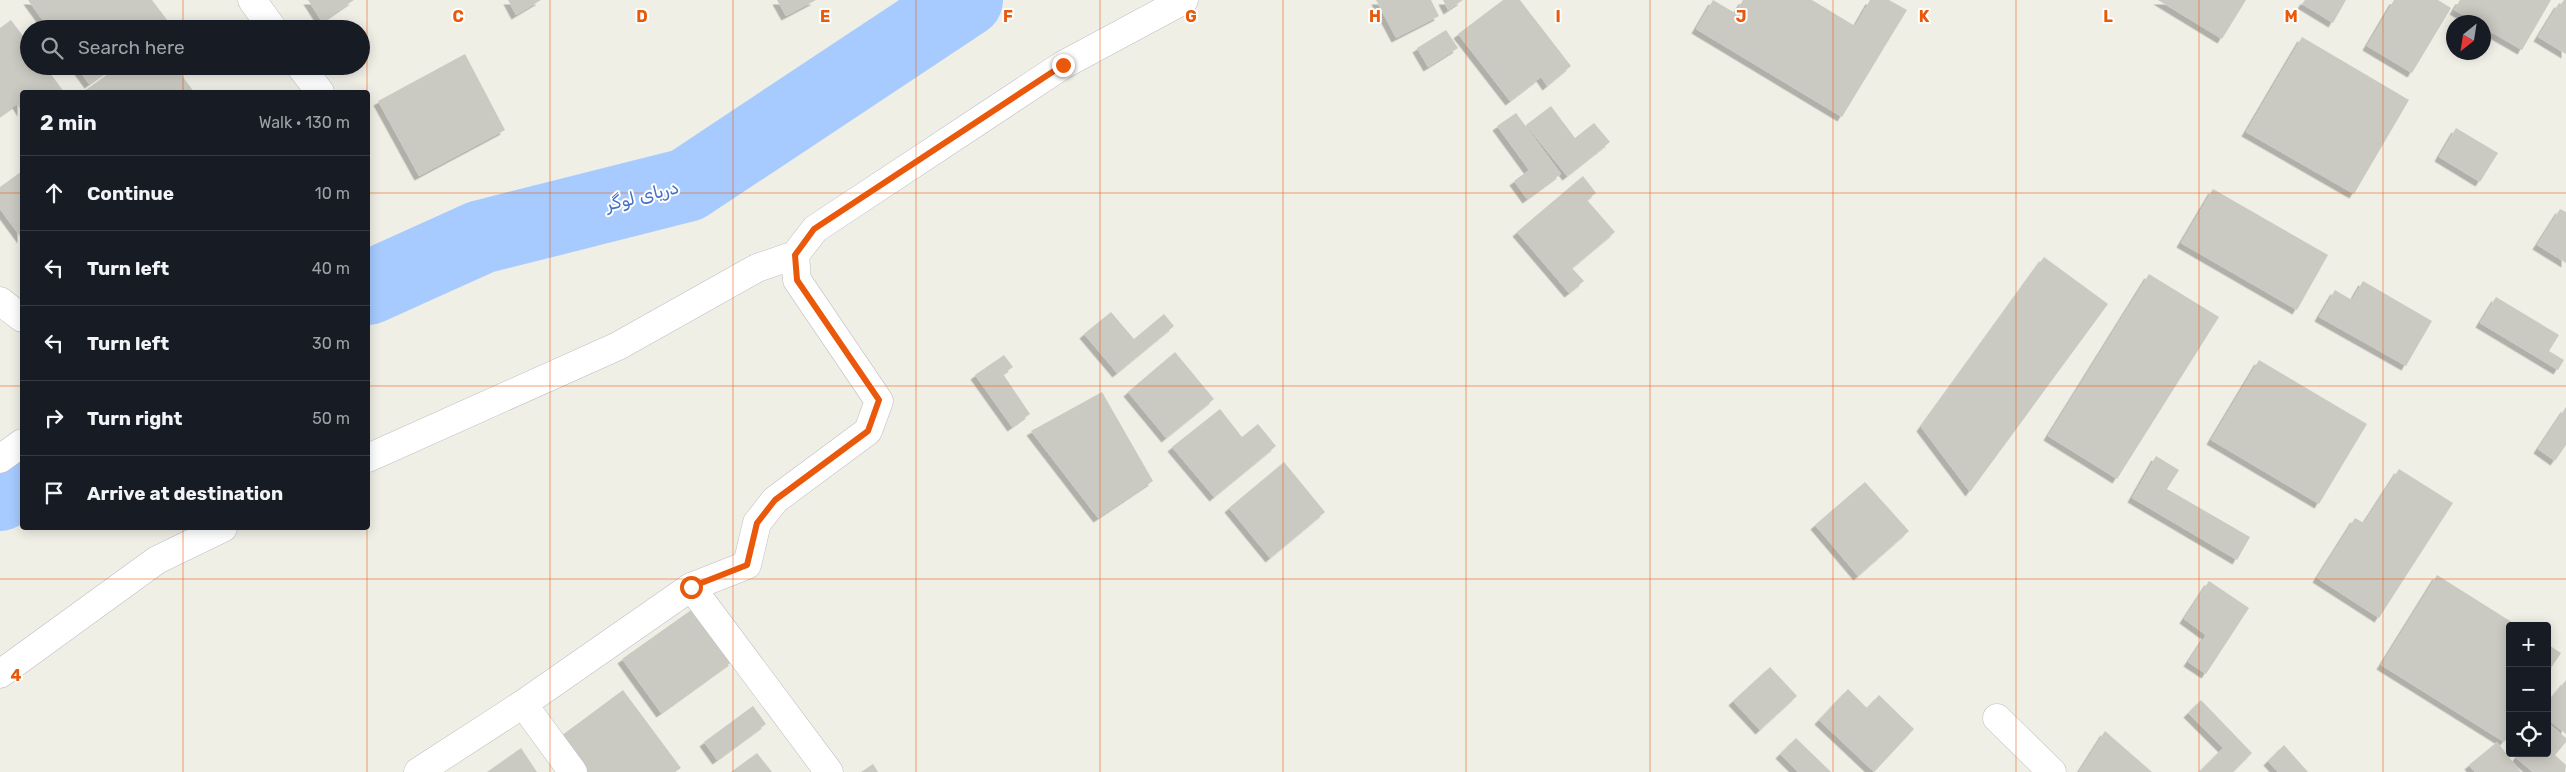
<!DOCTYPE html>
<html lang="en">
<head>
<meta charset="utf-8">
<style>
  :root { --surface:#171b24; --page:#20242c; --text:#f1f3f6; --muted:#9ea1a6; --line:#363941 }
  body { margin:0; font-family:Rubik,Vazirmatn,sans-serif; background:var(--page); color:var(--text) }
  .controls { position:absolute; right:15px; bottom:15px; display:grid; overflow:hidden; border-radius:5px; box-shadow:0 2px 12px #0003 }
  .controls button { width:45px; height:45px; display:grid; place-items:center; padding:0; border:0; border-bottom:1px solid var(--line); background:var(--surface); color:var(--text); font:25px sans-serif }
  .compass { position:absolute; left:2446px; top:15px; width:45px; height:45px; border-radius:50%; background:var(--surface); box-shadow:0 2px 12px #0003; rotate:210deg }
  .stop { position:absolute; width:15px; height:15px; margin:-11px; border:4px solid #ea580c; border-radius:50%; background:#fff }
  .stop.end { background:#ea580c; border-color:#fff; box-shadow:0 1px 5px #0008 }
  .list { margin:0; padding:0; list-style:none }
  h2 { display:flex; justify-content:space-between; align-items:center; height:65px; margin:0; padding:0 20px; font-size:21px }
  h2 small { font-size:16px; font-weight:400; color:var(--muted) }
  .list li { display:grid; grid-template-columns:32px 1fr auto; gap:15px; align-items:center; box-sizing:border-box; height:75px; padding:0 20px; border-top:1px solid var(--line) }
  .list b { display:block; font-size:19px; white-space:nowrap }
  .list em { font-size:16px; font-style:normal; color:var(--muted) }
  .icon { flex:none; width:28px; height:28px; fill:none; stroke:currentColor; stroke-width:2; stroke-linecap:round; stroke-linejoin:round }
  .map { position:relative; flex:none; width:2566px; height:772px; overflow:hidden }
  .search { position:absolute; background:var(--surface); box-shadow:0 2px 12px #0003; left:20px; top:20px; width:350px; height:55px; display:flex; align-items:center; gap:12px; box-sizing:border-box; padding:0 18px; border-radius:28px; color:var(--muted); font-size:19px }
  .panel { position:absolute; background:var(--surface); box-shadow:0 2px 12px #0003; left:20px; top:90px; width:350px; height:440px; border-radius:5px }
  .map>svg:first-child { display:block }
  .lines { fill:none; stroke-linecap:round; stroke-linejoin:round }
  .river { stroke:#a7cbff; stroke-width:74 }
  .building { fill:#cbcac2; filter:url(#shadow) }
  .minor-casing { stroke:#bdbec5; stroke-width:29 }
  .minor { stroke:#fff; stroke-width:28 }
  .route { stroke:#ea580c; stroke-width:6 }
  .grid { fill:none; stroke:#e8590c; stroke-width:1; stroke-opacity:0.55 }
  .labels { text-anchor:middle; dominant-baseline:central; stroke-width:4; stroke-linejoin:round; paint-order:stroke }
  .water-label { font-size:18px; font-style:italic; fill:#4370c9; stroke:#fff }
  .grid-label { font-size:16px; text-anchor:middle; font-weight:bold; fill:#e8590c; stroke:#fff; stroke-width:4; stroke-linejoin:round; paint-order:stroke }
</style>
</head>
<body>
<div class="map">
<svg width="2566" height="772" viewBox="0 0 2566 772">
  <defs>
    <filter id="shadow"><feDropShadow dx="-4.5" dy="4.5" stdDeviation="0" flood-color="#0004"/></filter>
  </defs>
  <rect width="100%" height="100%" fill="#f0efe6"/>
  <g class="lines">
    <!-- river -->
    <g class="river">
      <polyline points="368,288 481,237 687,185 966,0"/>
      <polyline points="0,494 22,479"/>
    </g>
  </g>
  <!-- building -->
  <g class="building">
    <polygon points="28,0 152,0 171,25 166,29 49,29"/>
    <polygon points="308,0 354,0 322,22"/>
    <polygon points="508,0 541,0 516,15"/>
    <polygon points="777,0 816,0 786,16"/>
    <polygon points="1376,0 1431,0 1439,16 1396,38"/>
    <polygon points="1443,0 1463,0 1448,10"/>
    <polygon points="1503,0 1520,0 1571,66 1547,86 1541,77 1510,101 1458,34"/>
    <polygon points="1713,0 1735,13 1743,0 1812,0 1855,26 1870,0 1889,0 1907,10 1842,117 1696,29"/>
    <polygon points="2158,0 2246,0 2222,39"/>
    <polygon points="2305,0 2346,0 2333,23 2302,4"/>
    <polygon points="2394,0 2438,0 2451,8 2412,73 2367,46"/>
    <polygon points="2460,0 2551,0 2522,50 2484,28 2484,22 2475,22 2454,10"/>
    <polygon points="2564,0 2566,0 2566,54 2538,37 2559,3 2561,4"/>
    <polygon points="11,20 29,44 29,66 45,66 64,92 22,92 22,112 17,104 0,116 0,28"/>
    <polygon points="1446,30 1458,48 1428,67 1417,48"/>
    <polygon points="2302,37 2409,100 2354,194 2246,132"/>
    <polygon points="465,54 505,130 419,176 378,101"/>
    <polygon points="76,66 114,66 89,84"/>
    <polygon points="119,66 175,66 194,92 83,92"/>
    <polygon points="1551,106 1575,138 1594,123 1610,142 1567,176 1526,125"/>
    <polygon points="1516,113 1561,174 1527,199 1514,181 1529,170 1497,126"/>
    <polygon points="2456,128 2498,153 2480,182 2439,157"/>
    <polygon points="22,171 22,239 0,209 0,187"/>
    <polygon points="1583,176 1596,193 1587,200 1615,232 1572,268 1584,281 1569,293 1517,232"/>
    <polygon points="2213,189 2328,255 2297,310 2181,243"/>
    <polygon points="2560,209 2566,212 2566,263 2537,245"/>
    <polygon points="2044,257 2108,304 1970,492 1921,427"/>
    <polygon points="2149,274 2219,317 2117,479 2048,436"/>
    <polygon points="2363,281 2432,321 2406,366 2319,317 2335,290 2352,300"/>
    <polygon points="2496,297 2559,335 2549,351 2564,360 2558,370 2480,323"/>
    <polygon points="1111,312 1134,339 1164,314 1174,326 1117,373 1084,334"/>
    <polygon points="1175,352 1214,399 1166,438 1128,392"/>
    <polygon points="1004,355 1013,367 1003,374 1030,414 1012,427 975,375"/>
    <polygon points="2259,360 2367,424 2319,504 2211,440"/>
    <polygon points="1102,392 1153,481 1098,518 1031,431"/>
    <polygon points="2566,407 2566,445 2555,461 2538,449"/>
    <polygon points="1220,409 1242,437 1258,424 1276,446 1214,497 1172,447"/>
    <polygon points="2156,456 2179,470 2167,489 2250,537 2237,560 2132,498"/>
    <polygon points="1284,462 1325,512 1270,558 1229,508"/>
    <polygon points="2399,469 2453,503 2379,618 2317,578 2355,518 2364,523"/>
    <polygon points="1865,482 1909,531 1858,576 1815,525"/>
    <polygon points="2437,575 2518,626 2510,626 2510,734 2504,742 2381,665"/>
    <polygon points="2209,581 2249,608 2206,674 2188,662 2206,635 2184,619"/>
    <polygon points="694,608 733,661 661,713 622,659"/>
    <polygon points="2547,644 2561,653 2547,674"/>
    <polygon points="1770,667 1797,696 1760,730 1733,701"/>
    <polygon points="2566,680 2566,734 2547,719 2547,704"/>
    <polygon points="1848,689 1867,708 1879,695 1914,729 1874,772 1819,720"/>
    <polygon points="623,690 681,768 675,772 588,772 561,736"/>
    <polygon points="2201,700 2252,753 2233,772 2199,772 2223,748 2188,713"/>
    <polygon points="753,706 766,724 717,760 704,742"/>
    <polygon points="2547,722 2566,738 2566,742 2555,755 2566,765 2565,772 2533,772 2516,758 2520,753 2547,753"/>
    <polygon points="2105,731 2152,772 2079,772"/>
    <polygon points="1796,738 1831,772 1798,772 1780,754"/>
    <polygon points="2497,742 2521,772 2475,772 2469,765"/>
    <polygon points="2284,745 2308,772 2278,772 2268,761"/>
    <polygon points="521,748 537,772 487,772"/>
    <polygon points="757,753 772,772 731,772"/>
    <polygon points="873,764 878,772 861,772"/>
  </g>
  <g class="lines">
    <defs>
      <g id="minor">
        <polyline points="252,0 273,29"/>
        <polyline points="300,66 320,92"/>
        <polyline points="0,301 22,318"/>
        <polyline points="368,458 618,346 757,268 795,255 815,229 1063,65 1184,0"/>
        <polyline points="0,459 22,443"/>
        <polyline points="691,587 829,772"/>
        <polyline points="0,674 157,560 223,528"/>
        <polyline points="523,704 573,772"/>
        <polyline points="1997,718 2052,772"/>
        <polyline points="418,772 523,704 691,587 747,565 757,523 775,500 868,431 879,401 797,280 795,255"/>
      </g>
    </defs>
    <!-- minor casing -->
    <use href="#minor" class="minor-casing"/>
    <!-- minor -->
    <use href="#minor" class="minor"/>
  </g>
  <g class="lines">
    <!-- route -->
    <polyline class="route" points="691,587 747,565 757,523 775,500 868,431 879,400 797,280 795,255 814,229 1063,65"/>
  </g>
  <!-- grid -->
  <path class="grid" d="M183,0V29M367,0V92M550,0V772M733,0V772M916,0V772M1100,0V772M1283,0V772M1466,0V772M1650,0V772M1833,0V772M2016,0V772M2199,0V772M2383,0V772M183,66V92M0,193H22M368,193H2566M0,386H22M368,386H2566M183,528V772M367,528V772M0,579H2566"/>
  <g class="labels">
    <!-- water labels -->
    <g class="water-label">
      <text transform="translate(642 196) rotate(-14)">دریای لوگر</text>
    </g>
  </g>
  <g class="grid-label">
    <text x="458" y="22">C</text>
    <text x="642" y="22">D</text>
    <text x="825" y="22">E</text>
    <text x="1008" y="22">F</text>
    <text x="1191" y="22">G</text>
    <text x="1375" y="22">H</text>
    <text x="1558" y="22">I</text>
    <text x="1741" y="22">J</text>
    <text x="1924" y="22">K</text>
    <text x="2108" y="22">L</text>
    <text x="2291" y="22">M</text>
    <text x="16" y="681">4</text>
  </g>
</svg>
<div class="controls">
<button>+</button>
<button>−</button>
<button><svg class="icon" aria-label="locate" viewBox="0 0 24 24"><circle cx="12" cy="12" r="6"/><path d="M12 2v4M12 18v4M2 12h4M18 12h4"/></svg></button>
</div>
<svg class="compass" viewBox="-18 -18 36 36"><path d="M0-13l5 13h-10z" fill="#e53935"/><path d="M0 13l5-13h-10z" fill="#9ea1a6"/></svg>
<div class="stop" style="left:691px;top:587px"></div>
<div class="stop end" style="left:1063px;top:65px"></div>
<div class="search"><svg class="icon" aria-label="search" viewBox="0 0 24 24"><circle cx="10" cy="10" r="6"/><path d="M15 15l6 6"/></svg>Search here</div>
<section class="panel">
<h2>2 min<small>Walk · 130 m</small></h2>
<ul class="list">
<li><svg class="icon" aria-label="ahead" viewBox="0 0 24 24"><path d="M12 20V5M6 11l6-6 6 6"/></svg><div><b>Continue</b></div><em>10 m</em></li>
<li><svg class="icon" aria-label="left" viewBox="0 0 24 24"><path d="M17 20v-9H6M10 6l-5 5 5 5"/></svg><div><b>Turn left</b></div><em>40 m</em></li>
<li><svg class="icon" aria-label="left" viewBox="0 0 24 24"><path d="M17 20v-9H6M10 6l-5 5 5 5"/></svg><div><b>Turn left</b></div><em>30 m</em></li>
<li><svg class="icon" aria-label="right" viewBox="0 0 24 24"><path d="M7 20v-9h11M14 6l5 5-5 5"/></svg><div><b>Turn right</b></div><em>50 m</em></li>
<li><svg class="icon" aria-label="arrive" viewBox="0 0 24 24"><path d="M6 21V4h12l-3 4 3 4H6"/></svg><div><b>Arrive at destination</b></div></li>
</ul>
</section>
</div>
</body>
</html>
